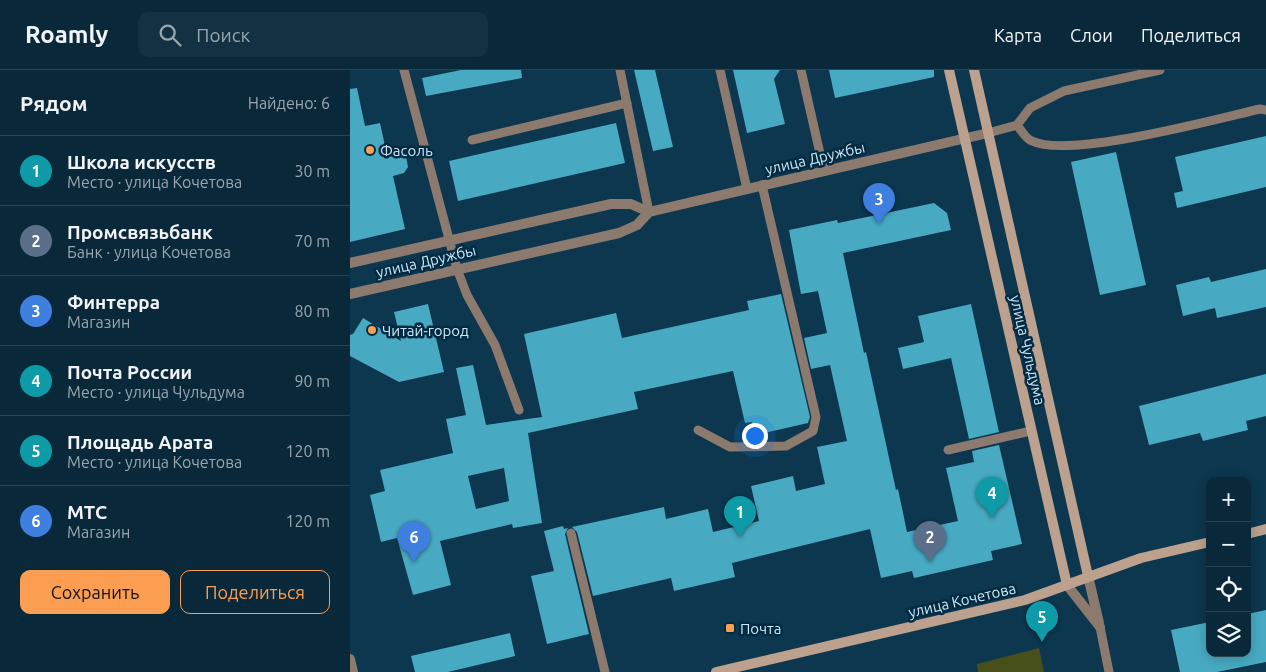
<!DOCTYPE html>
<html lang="ru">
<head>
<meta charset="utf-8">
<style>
  :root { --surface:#09293a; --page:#123142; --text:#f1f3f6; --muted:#99a6af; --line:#294554; --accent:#fb9e51 }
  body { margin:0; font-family:Ubuntu,sans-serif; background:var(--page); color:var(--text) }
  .controls { position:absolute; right:15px; bottom:15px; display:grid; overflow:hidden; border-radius:10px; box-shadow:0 2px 12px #0003 }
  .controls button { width:45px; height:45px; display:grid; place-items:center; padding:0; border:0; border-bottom:1px solid var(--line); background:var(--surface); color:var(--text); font:25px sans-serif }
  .you { position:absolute; left:404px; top:365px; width:18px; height:18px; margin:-12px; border:4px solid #fff; border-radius:50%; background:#1a73e8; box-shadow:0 0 0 8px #1a73e833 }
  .badge { display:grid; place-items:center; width:32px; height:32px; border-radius:50%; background:var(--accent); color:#fff; font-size:16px; font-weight:700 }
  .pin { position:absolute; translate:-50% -41px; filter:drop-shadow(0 1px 2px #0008) }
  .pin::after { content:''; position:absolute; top:26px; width:18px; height:15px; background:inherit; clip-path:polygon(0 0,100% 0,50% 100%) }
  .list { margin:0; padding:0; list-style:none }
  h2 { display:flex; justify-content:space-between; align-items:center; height:65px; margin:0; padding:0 20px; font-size:21px }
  h2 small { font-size:16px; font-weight:400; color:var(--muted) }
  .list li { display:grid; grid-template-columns:32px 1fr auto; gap:15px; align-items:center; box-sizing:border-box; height:70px; padding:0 20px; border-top:1px solid var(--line) }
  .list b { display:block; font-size:19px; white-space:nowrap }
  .list p { margin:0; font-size:16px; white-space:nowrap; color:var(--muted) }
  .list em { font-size:16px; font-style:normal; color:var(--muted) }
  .actions { display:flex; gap:10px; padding:15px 20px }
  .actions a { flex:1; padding:11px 0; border:1px solid var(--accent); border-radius:10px; text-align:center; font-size:18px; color:var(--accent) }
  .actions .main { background:var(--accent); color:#111 }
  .icon { flex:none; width:28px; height:28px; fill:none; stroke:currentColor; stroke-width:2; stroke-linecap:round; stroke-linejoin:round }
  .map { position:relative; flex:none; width:916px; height:602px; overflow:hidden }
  header { display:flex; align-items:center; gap:30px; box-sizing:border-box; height:70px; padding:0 25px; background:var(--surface); border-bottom:1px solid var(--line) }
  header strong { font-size:24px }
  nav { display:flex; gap:28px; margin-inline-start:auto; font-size:18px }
  .search { width:350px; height:45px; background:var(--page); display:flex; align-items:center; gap:12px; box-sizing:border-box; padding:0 18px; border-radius:10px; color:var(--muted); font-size:19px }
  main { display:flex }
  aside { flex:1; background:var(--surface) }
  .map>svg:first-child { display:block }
  .green { fill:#47501a }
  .building { fill:#47a9c2; fill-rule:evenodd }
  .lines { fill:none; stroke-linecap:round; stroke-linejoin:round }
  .service { stroke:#8b7a6d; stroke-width:9 }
  .pedestrian { stroke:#8b7a6d; stroke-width:10 }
  .minor { stroke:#8b7a6d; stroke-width:10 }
  .secondary { stroke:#bca18e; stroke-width:10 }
  .poi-dot { fill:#fb9e51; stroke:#002c43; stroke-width:2 }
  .labels { text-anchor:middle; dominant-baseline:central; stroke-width:5; stroke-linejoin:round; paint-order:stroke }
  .poi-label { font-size:15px; fill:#cfe5f4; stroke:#002c43; text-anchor:start }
  .street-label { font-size:15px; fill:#cfe5f4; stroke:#002c43 }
</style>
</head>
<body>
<header>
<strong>Roamly</strong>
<div class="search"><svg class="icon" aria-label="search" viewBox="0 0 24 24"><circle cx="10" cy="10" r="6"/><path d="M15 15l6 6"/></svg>Поиск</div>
<nav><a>Карта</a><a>Слои</a><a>Поделиться</a></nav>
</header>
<main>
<aside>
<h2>Рядом<small>Найдено: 6</small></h2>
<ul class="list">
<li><span class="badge" style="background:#0f9aa8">1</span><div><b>Школа искусств</b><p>Место · улица Кочетова</p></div><em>30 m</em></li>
<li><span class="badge" style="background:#5c6f8a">2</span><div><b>Промсвязьбанк</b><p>Банк · улица Кочетова</p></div><em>70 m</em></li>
<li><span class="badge" style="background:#3f7fe0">3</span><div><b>Финтерра</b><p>Магазин</p></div><em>80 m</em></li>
<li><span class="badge" style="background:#0f9aa8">4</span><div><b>Почта России</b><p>Место · улица Чульдума</p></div><em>90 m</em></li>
<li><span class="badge" style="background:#0f9aa8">5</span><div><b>Площадь Арата</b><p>Место · улица Кочетова</p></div><em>120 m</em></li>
<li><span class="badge" style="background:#3f7fe0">6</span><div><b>МТС</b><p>Магазин</p></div><em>120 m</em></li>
</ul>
<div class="actions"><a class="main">Сохранить</a><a>Поделиться</a></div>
</aside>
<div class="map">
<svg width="916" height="602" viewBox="0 0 916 602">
  <rect width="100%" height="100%" fill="#0c374e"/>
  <!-- green -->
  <polygon class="green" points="689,578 694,602 628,602 627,594"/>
  <!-- building -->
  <g class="building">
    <polygon points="111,0 171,0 172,8 76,26 72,8"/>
    <polygon points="284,0 305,0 323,77 303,81"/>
    <polygon points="383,0 430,0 424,9 435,54 397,63"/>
    <polygon points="479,0 584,0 584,7 485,28"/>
    <polygon points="7,18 15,56 30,53 37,85 49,82 56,86 58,97 54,103 43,106 55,159 0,172 0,19"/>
    <polygon points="266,53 275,93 108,131 99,91"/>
    <polygon points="916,66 916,117 827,138 824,123 833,121 825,87"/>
    <polygon points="766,82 796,215 750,225 721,92"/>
    <polygon points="584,133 597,143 601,160 493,183 514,283 516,282 546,420 548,419 557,462 608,451 596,398 624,392 622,381 649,375 672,474 641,481 643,490 564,508 562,501 531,508 520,459 382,493 385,507 324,521 321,508 243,526 227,462 222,457 314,437 316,449 358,439 363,462 409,451 401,416 443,406 446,421 475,414 467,377 497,371 480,295 461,299 454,268 477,263 468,221 451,224 439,160 487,150 488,153"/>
    <polygon points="916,199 916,237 867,248 865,238 833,246 826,215 859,207 861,212"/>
    <path d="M431,224L460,347L458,353L405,365L402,352L395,353L383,301L284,322L288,339L178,363L192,453L163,458L162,454L90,471L101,515L63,525L47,468L31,472L20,425L35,421L30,400L103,383L96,349L116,345L106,298L123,295L136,355L192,347L174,264L266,243L272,268L399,240L397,231ZM154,398L159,431L126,439L118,406Z"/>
    <polygon points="78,234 94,302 49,312 0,286 0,265 3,264 13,248 51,271 44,242"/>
    <polygon points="621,234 649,362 619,369 601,288 553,299 548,278 574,272 568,246"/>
    <polygon points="916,304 916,346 896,351 898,360 853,371 850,363 799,375 789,336"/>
    <polygon points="213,456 214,459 218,458 215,464 239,564 197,574 181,506 204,501 194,461"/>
    <polygon points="916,540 916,592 867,602 830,602 821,560 860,552 860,583 897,583 897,544"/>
    <polygon points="160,563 165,586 98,602 65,602 61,586"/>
  </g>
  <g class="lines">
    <!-- service -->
    <g class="service">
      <polyline points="54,0 107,199 117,225 145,275 169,340"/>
      <polyline points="270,0 299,142"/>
      <polyline points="370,0 397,119"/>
      <polyline points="451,0 474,101"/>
      <path d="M667,55C671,60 676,69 682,71C719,89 866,49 910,39L916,40"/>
      <polyline points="638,63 667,55 680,38 714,21 810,0"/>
      <polyline points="122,70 277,33"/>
      <polyline points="348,360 380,377 436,376 463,361 466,347 412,115"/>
      <polyline points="598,380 681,361"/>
      <polyline points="221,463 255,602"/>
      <polyline points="750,557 759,602"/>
    </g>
    <!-- pedestrian -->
    <polyline class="pedestrian" points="0,589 3,602"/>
    <!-- minor -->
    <g class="minor">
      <polyline points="0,193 261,134 281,134 299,142"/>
      <polyline points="0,224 269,163 287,155 299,142 638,63"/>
      <polyline points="738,506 749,553"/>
      <polyline points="717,515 750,557"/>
    </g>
    <!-- secondary -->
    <g class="secondary">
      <polyline points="599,0 717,515"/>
      <polyline points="624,0 738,506"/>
      <polyline points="897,464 916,459"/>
      <polyline points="366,602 675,530 791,488 860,472"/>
    </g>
  </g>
  <!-- markers -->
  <g class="poi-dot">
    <circle cx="20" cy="80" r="5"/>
    <circle cx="22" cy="260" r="5"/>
    <rect x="375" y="553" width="10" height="10" rx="2.5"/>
  </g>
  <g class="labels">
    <!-- poi labels -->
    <g class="poi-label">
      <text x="30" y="80">Фасоль</text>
      <text x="32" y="260">Читай-город</text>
      <text x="390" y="558">Почта</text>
    </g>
    <!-- street labels -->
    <g class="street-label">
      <text transform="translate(465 88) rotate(-13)">улица Дружбы</text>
      <text transform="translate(76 191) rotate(-13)">улица Дружбы</text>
      <text transform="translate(678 280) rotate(77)">улица Чульдума</text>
      <text transform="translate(612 530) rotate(-13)">улица Кочетова</text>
    </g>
  </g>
</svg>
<div class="controls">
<button>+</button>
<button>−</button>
<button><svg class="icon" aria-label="locate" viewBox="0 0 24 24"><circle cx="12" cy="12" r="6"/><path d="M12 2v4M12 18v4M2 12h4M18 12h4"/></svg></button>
<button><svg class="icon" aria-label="layers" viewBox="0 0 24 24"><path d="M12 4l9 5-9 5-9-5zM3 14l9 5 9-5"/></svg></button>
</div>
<div class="you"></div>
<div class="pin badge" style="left:390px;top:467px;background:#0f9aa8">1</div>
<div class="pin badge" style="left:580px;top:492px;background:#5c6f8a">2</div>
<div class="pin badge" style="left:529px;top:154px;background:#3f7fe0">3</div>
<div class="pin badge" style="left:642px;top:448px;background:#0f9aa8">4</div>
<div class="pin badge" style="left:692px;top:572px;background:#0f9aa8">5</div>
<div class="pin badge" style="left:64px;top:492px;background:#3f7fe0">6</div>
</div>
</main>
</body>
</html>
